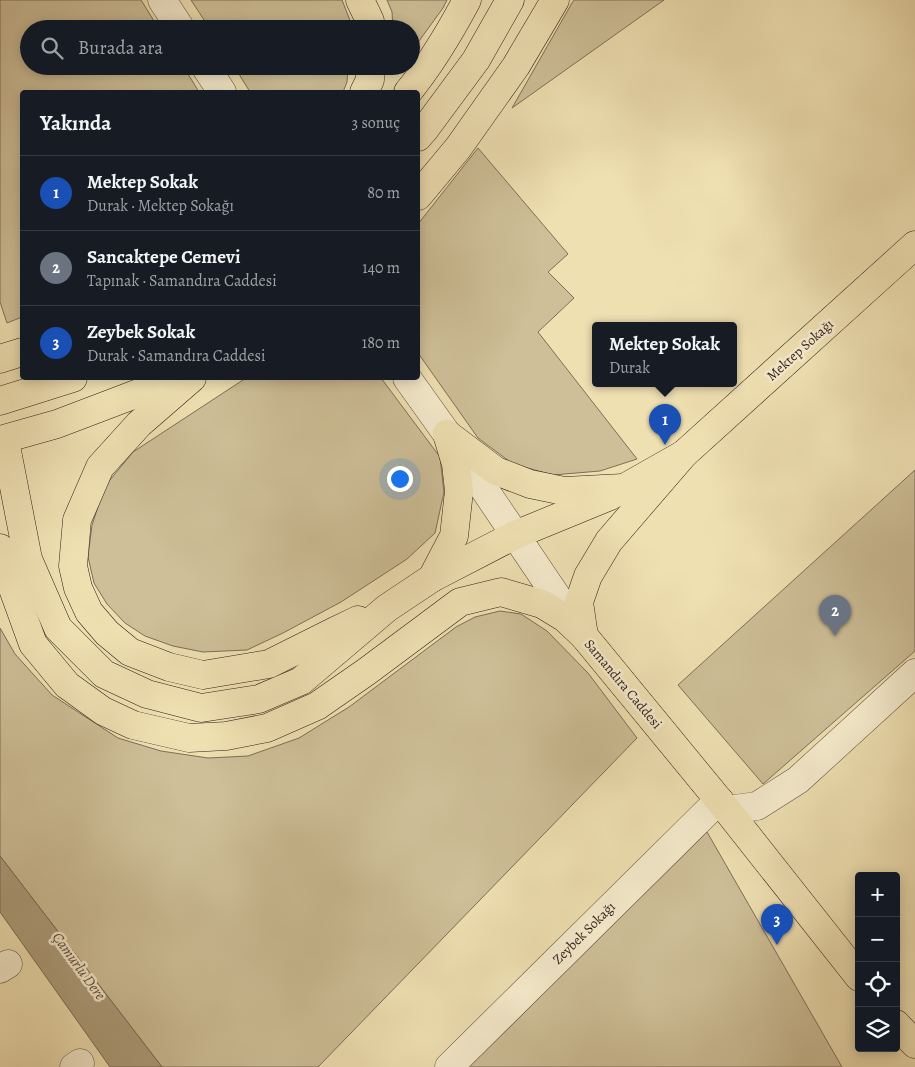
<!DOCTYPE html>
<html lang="tr">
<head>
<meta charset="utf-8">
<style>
  :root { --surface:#171b24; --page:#20242c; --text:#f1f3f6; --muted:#9ea1a6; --line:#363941; --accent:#c59692 }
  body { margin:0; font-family:Alegreya,serif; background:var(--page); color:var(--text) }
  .controls { position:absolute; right:15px; bottom:15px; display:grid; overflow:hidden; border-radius:5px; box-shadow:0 2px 12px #0003 }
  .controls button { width:45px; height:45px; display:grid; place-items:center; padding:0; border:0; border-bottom:1px solid var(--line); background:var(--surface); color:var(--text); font:25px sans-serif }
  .you { position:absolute; left:399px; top:478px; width:18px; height:18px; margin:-12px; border:4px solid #fff; border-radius:50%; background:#1a73e8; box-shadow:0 0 0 8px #1a73e833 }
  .badge { display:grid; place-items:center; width:32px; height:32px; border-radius:50%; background:var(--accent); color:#fff; font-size:16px; font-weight:700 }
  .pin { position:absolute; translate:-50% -41px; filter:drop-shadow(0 1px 2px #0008) }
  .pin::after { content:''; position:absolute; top:26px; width:18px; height:15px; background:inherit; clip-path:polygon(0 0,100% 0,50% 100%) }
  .popup { position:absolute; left:592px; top:322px; width:145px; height:65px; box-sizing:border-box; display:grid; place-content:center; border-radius:5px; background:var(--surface); filter:drop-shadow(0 1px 4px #0005); font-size:16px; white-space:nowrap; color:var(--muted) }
  .popup b { font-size:19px; color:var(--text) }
  .popup::after { content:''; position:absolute; left:50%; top:100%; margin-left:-10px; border:10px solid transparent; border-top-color:var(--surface) }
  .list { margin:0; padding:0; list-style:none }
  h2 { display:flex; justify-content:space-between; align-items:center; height:65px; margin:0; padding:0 20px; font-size:21px }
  h2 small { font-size:16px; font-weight:400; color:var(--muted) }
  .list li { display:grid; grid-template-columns:32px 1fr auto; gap:15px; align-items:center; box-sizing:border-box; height:75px; padding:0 20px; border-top:1px solid var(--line) }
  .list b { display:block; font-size:19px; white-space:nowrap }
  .list p { margin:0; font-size:16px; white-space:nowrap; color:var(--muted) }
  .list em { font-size:16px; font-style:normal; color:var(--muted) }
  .icon { flex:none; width:28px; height:28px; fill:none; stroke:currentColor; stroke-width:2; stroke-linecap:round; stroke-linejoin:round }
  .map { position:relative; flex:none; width:915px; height:1067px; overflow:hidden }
  .search { position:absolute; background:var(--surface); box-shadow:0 2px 12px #0003; left:20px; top:20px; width:400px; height:55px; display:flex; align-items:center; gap:12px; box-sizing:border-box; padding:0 18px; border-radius:28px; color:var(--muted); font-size:19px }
  .panel { position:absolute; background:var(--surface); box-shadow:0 2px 12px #0003; left:20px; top:90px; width:400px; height:290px; border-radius:5px }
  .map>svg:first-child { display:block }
  .green { fill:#cebf98; stroke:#7e6e58 }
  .water { fill:#ad9e7d; stroke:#7a6b54 }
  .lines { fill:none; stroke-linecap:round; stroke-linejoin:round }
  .minor-casing { stroke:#5e4e3e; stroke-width:29 }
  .major-casing { stroke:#2e1e17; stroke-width:29 }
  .highway-casing { stroke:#2e1e17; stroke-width:29 }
  .minor { stroke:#f5ebcd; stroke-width:28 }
  .major { stroke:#efe0b2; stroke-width:28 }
  .highway { stroke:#efe0b2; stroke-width:28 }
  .labels { text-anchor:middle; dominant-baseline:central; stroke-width:5; stroke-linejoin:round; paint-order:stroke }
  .street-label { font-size:14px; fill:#2e1e17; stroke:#f5ebcd }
  .water-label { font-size:15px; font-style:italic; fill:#5a4b3b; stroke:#f5ebcd }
</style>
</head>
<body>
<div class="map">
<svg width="915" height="1067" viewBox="0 0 915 1067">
  <rect width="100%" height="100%" fill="#efe0b2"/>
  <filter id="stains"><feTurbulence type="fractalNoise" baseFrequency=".004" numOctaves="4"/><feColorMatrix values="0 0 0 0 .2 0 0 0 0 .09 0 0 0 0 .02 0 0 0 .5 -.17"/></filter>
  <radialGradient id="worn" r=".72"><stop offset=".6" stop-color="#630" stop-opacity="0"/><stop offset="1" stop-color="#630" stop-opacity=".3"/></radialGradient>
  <!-- green -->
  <g class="green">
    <polygon points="0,0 141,0 159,29 29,29 29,66 183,66 199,92 22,92 22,317 7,323 0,302"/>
    <polygon points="191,0 342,0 351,23 351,29 210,29"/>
    <polygon points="387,0 447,0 443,8 411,52 411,29 393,29 392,12"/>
    <polygon points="574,0 664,0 512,108 572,3"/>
    <polygon points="234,66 348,66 347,82 343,92 250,92"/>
    <polygon points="478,148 568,254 548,272 574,298 538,332 637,459 600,471 553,475 513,464 478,438 418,353 418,224"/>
    <polygon points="246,378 381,378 440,457 444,492 435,533 407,559 341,602 283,633 247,650 203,652 173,646 145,636 125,623 107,604 94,583 88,557 92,525 105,486 133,452"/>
    <polygon points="915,470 915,651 763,784 678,685"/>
    <polygon points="500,611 521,614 547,631 588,673 637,738 318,1067 162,1067 0,856 0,628 15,654 52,695 118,738 161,751 208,758 248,756 299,738 349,707 456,627 475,617"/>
    <polygon points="707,832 842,1067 469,1067"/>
  </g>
  <!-- water -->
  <polygon class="water" points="0,856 162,1067 110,1067 0,912"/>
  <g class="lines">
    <defs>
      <g id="minor">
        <polyline points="162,0 181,29"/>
        <polyline points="205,66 222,92"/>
        <polyline points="407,378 447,434 578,628"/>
        <polyline points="727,810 757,806 798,780 915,673"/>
        <polyline points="0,969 8,964"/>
        <polyline points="74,1067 80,1063"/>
        <polyline points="449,1067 719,800"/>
      </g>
      <g id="major">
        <polyline points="447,434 496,471 530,484 564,491 623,488"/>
        <polyline points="859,977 727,810 584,636 579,602 588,576 609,541 684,454 915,245"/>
        <polyline points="896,1024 915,1044"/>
      </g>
      <g id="highway">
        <polyline points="360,0 370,21 370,29"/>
        <polyline points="364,92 370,80 370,66"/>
        <path d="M408,92C431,64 450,32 467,0"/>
        <polyline points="418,137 425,129 476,60 510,0"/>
        <polyline points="418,196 458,148 516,66 555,0"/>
        <polyline points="0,359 22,352"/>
        <polyline points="192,378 139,424 100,467 77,520 73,566 78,588 89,612 107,633 130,652 169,667 203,675 269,664 335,631 358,620"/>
        <polyline points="0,401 73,378"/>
        <polyline points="0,440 57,424 178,378"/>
        <polyline points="7,451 28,559 58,628 104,674 147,694 201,708 259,699 301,681 387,608 432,578 515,535 610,496 684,454"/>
        <polyline points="0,548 4,564 33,644 67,685 103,711 133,725 189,738 226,736 267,728 317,706 366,672 460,602 501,592 542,604 565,618 584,636"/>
        <polyline points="432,578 454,536 459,491 456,464 447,434"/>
      </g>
    </defs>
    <!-- minor casing -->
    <use href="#minor" class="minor-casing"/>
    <!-- major casing -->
    <use href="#major" class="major-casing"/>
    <!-- highway casing -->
    <use href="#highway" class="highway-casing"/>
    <!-- minor -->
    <use href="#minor" class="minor"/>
    <!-- major -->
    <use href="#major" class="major"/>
    <!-- highway -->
    <use href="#highway" class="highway"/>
  </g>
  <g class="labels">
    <!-- street labels -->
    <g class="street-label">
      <text transform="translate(800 350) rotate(-42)">Mektep Sokağı</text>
      <text transform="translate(623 684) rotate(50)">Samandıra Caddesi</text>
      <text transform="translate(584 933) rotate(-45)">Zeybek Sokağı</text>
    </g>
    <!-- water labels -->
    <g class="water-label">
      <text transform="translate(79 966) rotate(54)">Çamurlu Dere</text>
    </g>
  </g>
  <rect width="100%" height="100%" filter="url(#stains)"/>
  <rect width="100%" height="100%" fill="url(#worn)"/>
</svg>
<div class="controls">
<button>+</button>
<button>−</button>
<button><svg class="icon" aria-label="locate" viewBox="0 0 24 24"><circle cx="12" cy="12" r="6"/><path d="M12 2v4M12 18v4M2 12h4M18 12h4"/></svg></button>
<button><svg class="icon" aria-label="layers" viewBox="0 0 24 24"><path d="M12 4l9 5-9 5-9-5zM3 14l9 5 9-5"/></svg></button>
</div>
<div class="you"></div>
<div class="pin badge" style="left:665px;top:445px;background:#1a4fb4">1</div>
<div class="popup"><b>Mektep Sokak</b>Durak</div>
<div class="pin badge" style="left:835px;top:636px;background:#6b7280">2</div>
<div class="pin badge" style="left:777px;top:945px;background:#1a4fb4">3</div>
<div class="search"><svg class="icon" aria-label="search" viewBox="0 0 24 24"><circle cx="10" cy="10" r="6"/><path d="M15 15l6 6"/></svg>Burada ara</div>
<section class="panel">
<h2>Yakında<small>3 sonuç</small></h2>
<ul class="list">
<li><span class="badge" style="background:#1a4fb4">1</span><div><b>Mektep Sokak</b><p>Durak · Mektep Sokağı</p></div><em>80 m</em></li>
<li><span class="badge" style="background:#6b7280">2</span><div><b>Sancaktepe Cemevi</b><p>Tapınak · Samandıra Caddesi</p></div><em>140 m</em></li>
<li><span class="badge" style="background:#1a4fb4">3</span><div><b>Zeybek Sokak</b><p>Durak · Samandıra Caddesi</p></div><em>180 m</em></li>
</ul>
</section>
</div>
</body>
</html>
